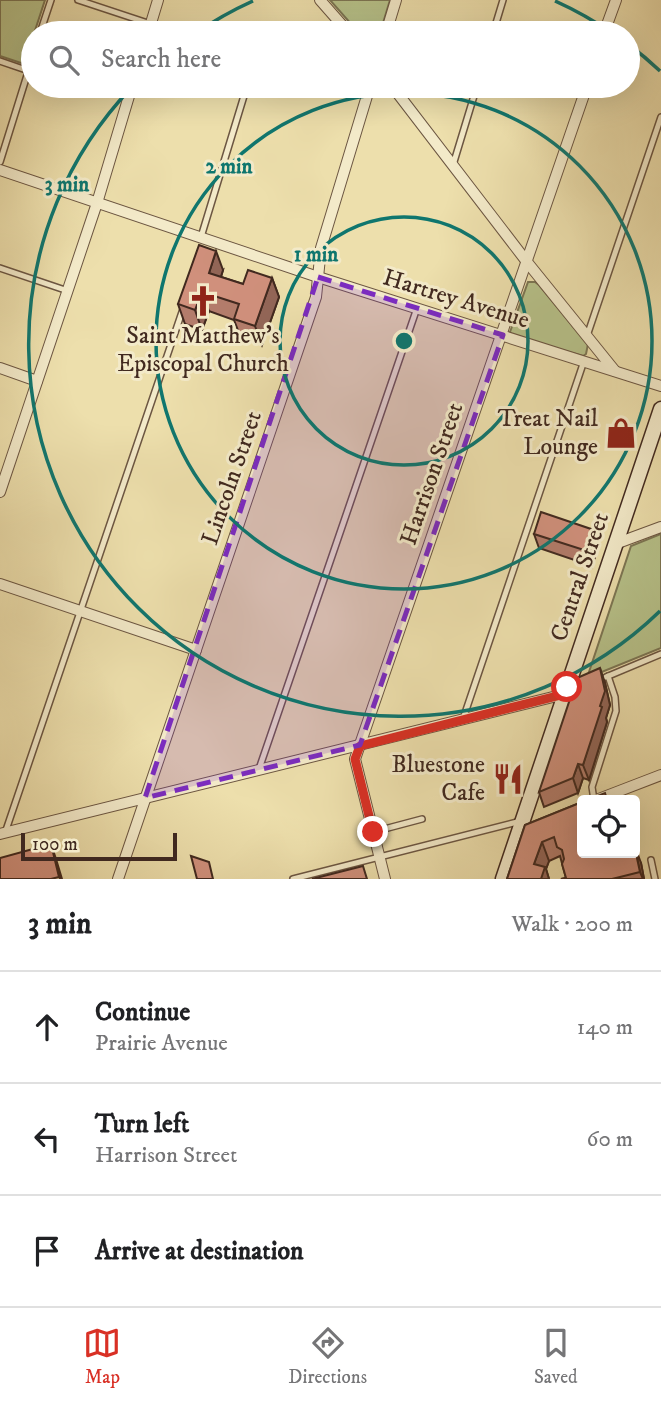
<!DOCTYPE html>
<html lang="en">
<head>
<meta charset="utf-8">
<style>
  :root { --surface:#fff; --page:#f2f2f2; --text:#202124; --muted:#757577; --line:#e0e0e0; --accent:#d93025 }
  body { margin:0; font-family:"IM FELL DW Pica",serif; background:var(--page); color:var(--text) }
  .controls { position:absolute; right:21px; bottom:21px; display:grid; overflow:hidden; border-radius:7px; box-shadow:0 7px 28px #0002 }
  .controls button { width:63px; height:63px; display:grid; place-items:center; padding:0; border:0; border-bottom:2px solid var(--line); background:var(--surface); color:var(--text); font:35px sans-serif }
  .scale { position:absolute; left:21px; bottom:18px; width:156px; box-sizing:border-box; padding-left:7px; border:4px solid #41291f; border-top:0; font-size:19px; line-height:24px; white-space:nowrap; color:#41291f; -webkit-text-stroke:5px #f3eac9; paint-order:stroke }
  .stop { position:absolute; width:21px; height:21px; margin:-16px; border:5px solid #d93025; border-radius:50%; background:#fff }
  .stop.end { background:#d93025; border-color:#fff; box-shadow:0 2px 7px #0008 }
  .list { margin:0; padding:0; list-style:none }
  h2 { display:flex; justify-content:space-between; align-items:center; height:91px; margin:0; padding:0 28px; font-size:30px }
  h2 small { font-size:23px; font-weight:400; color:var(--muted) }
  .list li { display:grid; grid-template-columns:46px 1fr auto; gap:21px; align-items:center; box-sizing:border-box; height:112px; padding:0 28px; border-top:2px solid var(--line) }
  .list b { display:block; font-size:26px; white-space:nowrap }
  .list p { margin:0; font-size:23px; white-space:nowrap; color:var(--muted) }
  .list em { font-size:23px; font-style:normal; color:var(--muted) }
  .icon { flex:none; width:38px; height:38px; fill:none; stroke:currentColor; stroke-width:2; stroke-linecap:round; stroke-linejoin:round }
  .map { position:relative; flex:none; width:661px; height:879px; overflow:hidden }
  .search { position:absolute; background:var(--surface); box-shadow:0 7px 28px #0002; left:21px; right:21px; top:21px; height:77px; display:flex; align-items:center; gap:18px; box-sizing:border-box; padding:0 24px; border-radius:38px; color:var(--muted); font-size:26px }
  .sheet { height:427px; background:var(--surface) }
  nav { display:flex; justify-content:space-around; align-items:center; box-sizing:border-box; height:98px; border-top:2px solid var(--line); background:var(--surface); font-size:19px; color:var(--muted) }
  nav a { display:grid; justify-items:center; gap:4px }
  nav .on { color:var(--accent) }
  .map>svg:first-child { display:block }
  .green { fill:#b7c28a; stroke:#7c7654; stroke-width:2 }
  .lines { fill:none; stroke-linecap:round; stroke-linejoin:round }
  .lane-casing { stroke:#6c5642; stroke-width:8 }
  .street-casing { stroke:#6c5642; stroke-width:12 }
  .secondary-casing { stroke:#41291f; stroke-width:17 }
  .lane { stroke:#f3eac9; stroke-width:5 }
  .street { stroke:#f3eac9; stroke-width:10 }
  .secondary { stroke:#f3eac9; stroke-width:14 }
  .wall { fill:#b37c6b; stroke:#41291f; stroke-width:2 }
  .shaded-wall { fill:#926557; stroke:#41291f; stroke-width:2 }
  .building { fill:#d0907c; stroke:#41291f; stroke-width:2 }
  .route { stroke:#d93025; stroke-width:9 }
  .marked { fill:#7b2cbf; fill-opacity:0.2; stroke:#7b2cbf; stroke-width:5; stroke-dasharray:14 9; stroke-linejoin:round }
  .ring { fill:none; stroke:#0f766e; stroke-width:3.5 }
  .labels { text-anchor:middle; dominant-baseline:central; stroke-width:6; stroke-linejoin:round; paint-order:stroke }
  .street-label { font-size:24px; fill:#41291f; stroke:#f3eac9 }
  .poi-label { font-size:24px; fill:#41291f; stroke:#f3eac9; text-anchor:end }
  .centre { fill:#0f766e; stroke:#f3eac9; stroke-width:3.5 }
  .ring-label { font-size:21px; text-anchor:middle; font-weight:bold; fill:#0f766e; stroke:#f3eac9; stroke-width:6; stroke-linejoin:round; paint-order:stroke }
</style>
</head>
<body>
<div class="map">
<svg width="661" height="879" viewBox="0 0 661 879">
  <rect width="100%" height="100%" fill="#eddfac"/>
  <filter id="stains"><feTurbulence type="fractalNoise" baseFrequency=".00286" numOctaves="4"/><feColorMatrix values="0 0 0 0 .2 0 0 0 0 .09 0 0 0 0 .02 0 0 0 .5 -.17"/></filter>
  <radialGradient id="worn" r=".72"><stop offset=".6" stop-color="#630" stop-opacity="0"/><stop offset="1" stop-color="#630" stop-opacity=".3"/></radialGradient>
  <!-- green -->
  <g class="green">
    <polygon points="0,0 45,0 24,64 0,56"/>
    <polygon points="330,0 390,0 380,33 359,33"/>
    <polygon points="528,282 535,282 539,285 588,344 586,354 583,356 513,336 510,332"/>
    <polygon points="661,534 661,648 587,678 631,546"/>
  </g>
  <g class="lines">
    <defs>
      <g id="lane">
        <polyline points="78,0 178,33"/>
        <polyline points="40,33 51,0"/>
        <polyline points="493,33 503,0"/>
        <polyline points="0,61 29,71"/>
        <polyline points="336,86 367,96"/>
        <polyline points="0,162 33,56"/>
        <polyline points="453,165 477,86"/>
        <polyline points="201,237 247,86"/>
        <polyline points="0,268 68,291"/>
        <polyline points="587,336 661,117"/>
        <polyline points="606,677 661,654"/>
        <polyline points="463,719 584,361"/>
        <polyline points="259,769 417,308"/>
        <polyline points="594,800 592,787 616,711 615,697 608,676"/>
        <polyline points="373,832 422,819"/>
        <polyline points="5,833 183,309"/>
        <polyline points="651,860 655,879"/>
        <polyline points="293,879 521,821"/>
      </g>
      <g id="street">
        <polyline points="320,0 349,33"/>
        <polyline points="148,33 158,0"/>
        <polyline points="386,33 396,0"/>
        <polyline points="604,33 616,0"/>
        <polyline points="392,86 527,262 615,371"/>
        <polyline points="0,170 318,277 661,386"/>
        <polyline points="0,368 37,381"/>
        <polyline points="0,492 97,203 132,86"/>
        <polyline points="615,544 661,527"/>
        <polyline points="0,584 196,650"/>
        <polyline points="596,800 661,775"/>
        <polyline points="0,834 565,694"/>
        <polyline points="118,879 316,297 321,248 370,86"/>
        <polyline points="385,879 355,759 587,86"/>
      </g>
      <polyline id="secondary" points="503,879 661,409"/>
    </defs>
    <!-- lane casing -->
    <use href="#lane" class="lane-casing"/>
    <!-- street casing -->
    <use href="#street" class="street-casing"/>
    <!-- secondary casing -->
    <use href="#secondary" class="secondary-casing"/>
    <!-- lane -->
    <use href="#lane" class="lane"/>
    <!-- street -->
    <use href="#street" class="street"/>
    <!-- secondary -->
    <use href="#secondary" class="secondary"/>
  </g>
  <!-- wall -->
  <g class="wall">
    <polygon points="223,270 221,277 243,284 272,278 279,297 262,345 241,338 234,320 209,311 202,330 185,324 178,304"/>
    <polygon points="594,530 599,544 592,566 539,548 534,534"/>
    <polygon points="605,683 610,705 606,718 607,722 589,780 583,778 578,793 544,807 539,792"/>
    <polygon points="582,802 582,853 635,853 641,863 644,879 561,879 566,878 560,856 549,861 546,869 549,879 507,879 525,825"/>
  </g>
  <!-- shaded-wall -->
  <g class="shaded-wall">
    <polygon points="216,251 223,270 216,292 209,273"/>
    <polygon points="272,278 279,297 262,345 255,326"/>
    <polygon points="202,292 209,311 202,330 195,310"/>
    <polygon points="594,530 599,544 592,566 587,551"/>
    <polygon points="600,668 605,683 610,705 606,718 607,722 589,780 583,765 600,706"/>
    <polygon points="578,764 583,778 578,793 573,778"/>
    <polygon points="542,842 549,861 546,869 549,879 540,879 534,864"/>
    <polygon points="51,844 56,859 62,879 60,879"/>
    <polygon points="635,847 641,863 644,879 643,879 640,872"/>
  </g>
  <!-- building -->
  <g class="building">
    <polygon points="199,245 216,251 209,273 243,284 248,270 272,278 255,326 234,319 239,304 202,292 195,310 178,304"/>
    <polygon points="541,512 594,530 587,551 534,534"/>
    <polygon points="600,668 605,691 600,706 602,707 583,765 578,764 573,778 539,792 577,678"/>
    <polygon points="605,793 607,800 588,800"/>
    <polygon points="582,802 582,853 586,853 587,856 598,853 635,853 635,849 640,872 612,879 561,879 566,878 562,864 564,859 562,850 557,847 554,837 542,842 534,864 545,867 541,879 507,879 525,825"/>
    <polygon points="51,844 59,877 51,879 0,879 0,858"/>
    <polygon points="191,856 209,862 213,879 197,879"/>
    <polygon points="363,866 367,879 312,879"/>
  </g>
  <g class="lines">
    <!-- route -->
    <polyline class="route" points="373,832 355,759 360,746 565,694 567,687"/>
  </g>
  <!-- marked area -->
  <path class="marked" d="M318,277L503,335L360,745L145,798Z"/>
  <!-- distance rings -->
  <g class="ring">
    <circle cx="404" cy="341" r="124"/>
    <circle cx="404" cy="341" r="248"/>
    <path d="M660 611A372 372 0 0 1 132 87M196 33A372 372 0 0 1 253 1M555 1A372 372 0 0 1 612 33M628 44A372 372 0 0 1 660 71"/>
  </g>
  <!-- icons -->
  <defs>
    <symbol id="church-bare" viewBox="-9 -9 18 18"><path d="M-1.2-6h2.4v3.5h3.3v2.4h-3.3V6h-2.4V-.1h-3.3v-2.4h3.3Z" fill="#8f2418" stroke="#f3eac9" stroke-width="2.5" paint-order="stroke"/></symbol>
    <symbol id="shop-bare" viewBox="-9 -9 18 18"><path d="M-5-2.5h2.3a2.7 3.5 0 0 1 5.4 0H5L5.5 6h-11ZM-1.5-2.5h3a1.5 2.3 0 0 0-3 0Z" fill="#8f2418" stroke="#f3eac9" stroke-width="2.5" paint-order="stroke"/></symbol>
    <symbol id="restaurant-bare" viewBox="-9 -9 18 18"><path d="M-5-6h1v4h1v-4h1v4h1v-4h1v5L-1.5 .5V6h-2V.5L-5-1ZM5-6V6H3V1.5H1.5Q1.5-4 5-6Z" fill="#8f2418" stroke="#f3eac9" stroke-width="2.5" paint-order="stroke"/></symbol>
  </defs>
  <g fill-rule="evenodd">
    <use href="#church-bare" x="181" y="279" width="44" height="44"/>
    <use href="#shop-bare" x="599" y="411" width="44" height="44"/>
    <use href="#restaurant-bare" x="486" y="757" width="44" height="44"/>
  </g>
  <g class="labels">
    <!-- street labels -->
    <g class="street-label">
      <text transform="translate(456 299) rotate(17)">Hartrey Avenue</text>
      <text transform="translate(432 474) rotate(-71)">Harrison Street</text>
      <text transform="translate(232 478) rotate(-71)">Lincoln Street</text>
      <text transform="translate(580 577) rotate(-71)">Central Street</text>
    </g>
    <!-- poi labels -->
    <g class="poi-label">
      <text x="203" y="336" text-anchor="middle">Saint Matthew's<tspan x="203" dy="28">Episcopal Church</tspan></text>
      <text x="598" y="419">Treat Nail<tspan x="598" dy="28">Lounge</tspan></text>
      <text x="485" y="765">Bluestone<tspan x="485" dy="28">Cafe</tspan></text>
    </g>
  </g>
  <circle cx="404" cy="341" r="10" class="centre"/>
  <g class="ring-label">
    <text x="229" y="173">2 min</text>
    <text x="67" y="191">3 min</text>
    <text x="316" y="261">1 min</text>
  </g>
  <rect width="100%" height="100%" filter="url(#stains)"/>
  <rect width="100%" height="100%" fill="url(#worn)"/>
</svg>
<div class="controls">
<button><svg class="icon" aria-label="locate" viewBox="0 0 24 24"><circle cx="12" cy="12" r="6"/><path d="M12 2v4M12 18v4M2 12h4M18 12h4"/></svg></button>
</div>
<div class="scale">100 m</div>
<div class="stop" style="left:567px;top:687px"></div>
<div class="stop end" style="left:373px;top:832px"></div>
<div class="search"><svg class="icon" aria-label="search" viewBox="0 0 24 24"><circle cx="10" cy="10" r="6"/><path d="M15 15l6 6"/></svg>Search here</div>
</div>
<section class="sheet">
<h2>3 min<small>Walk · 200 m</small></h2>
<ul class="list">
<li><svg class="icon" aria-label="ahead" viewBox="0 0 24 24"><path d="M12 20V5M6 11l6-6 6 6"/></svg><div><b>Continue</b><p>Prairie Avenue</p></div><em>140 m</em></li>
<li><svg class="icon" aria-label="left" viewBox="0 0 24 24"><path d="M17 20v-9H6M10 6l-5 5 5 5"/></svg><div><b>Turn left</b><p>Harrison Street</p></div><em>60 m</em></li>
<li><svg class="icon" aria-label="arrive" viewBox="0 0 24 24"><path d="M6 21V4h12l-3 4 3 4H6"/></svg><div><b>Arrive at destination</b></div></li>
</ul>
</section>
<nav>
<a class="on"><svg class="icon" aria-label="map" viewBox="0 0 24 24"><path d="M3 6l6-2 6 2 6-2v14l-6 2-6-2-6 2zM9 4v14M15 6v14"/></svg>Map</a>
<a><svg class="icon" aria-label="directions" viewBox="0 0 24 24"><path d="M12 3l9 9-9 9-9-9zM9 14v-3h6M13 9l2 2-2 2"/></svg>Directions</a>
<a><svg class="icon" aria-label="saved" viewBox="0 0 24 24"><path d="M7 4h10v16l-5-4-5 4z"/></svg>Saved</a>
</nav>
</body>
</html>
